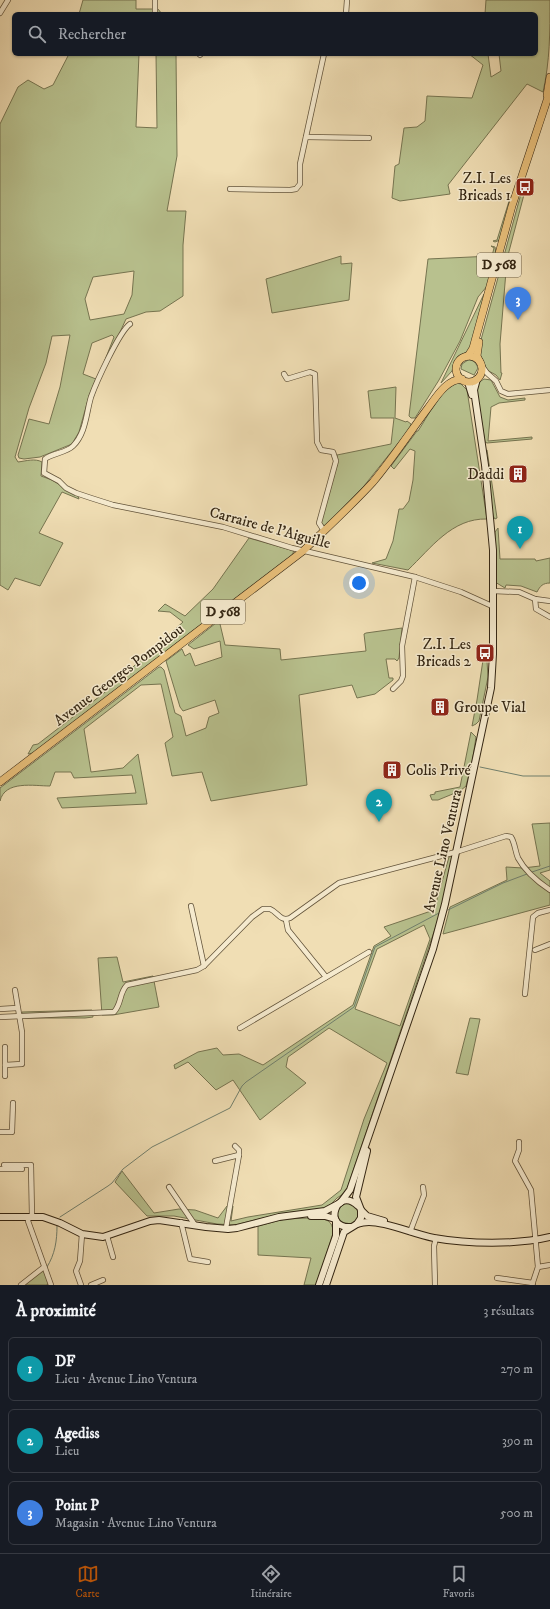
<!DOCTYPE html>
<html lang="fr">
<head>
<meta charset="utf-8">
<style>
  :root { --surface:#171b24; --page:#242831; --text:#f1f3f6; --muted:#9ea1a6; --line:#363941; --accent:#b45309 }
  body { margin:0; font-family:"IM FELL DW Pica",serif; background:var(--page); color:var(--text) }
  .you { position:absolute; left:359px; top:583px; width:14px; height:14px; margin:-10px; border:3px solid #fff; border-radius:50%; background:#1a73e8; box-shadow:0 0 0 6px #1a73e833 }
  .badge { display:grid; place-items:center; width:26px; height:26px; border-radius:50%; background:var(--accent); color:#fff; font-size:13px; font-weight:700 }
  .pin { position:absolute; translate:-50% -33px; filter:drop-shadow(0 1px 2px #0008) }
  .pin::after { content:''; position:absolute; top:21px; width:14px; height:12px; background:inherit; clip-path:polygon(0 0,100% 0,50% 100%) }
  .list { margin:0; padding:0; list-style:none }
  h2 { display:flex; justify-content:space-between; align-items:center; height:52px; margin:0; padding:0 16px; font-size:17px }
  h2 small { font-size:13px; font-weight:400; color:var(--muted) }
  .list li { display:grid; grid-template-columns:26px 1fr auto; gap:12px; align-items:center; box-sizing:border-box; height:64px; margin:0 8px 8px; padding:0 8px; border:1px solid var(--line); border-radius:6px }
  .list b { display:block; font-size:15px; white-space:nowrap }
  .list p { margin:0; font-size:13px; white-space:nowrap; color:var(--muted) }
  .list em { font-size:13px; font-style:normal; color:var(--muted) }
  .icon { flex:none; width:22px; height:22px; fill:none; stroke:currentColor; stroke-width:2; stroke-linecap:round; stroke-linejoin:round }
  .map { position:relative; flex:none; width:550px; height:1285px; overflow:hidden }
  .search { position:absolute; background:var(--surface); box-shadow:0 1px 3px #0004; left:12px; right:12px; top:12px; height:44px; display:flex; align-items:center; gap:10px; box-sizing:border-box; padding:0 14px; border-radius:6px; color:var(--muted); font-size:15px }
  .sheet { height:268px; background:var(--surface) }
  nav { display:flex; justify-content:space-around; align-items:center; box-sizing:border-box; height:56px; border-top:1px solid var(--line); background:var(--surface); font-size:11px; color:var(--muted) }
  nav a { display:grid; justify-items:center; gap:2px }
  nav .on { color:var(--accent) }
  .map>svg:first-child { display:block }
  .green { fill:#b8c18e; stroke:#767450; fill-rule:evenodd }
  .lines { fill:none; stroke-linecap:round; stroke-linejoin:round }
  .stream { stroke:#71806e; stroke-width:1 }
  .street-casing { stroke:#63543b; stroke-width:6 }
  .secondary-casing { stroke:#342613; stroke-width:8 }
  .primary-casing { stroke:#342613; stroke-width:8 }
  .street { stroke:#f5eace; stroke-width:4.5 }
  .secondary { stroke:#f5eace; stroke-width:6 }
  .primary { stroke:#e8bf7a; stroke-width:7 }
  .labels { text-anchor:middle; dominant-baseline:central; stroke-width:3; stroke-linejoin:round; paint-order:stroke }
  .shield { fill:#f5eace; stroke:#6e614b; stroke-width:1 }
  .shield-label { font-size:14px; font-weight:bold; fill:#342613 }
  .poi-label { font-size:15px; fill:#342613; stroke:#f5eace; text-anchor:end }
  .street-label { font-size:15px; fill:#342613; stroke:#f5eace }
</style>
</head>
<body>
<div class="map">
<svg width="550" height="1285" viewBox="0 0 550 1285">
  <rect width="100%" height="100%" fill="#f0deb4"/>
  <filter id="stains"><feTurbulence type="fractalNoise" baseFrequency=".005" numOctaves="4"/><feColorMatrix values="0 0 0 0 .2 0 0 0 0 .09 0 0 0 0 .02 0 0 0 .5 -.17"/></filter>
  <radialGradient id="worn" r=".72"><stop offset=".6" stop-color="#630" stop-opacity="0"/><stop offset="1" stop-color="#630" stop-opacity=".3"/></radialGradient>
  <!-- green -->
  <g class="green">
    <polygon points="83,0 136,0 136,9 158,9 162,14 79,14"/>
    <path d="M486,0H550C550,32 550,61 543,92L527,84L448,185L450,194L400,201L392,198L395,166L399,164L404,128L417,127L425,121L427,96L472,98L483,65L469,54H488L491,77L501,71L499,54H536V14H485Z"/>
    <path d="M69,54H139L136,127L157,128L156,54H176L177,156L167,211H186L183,245V296L160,311L146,312L126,319L105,365H103L114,337L112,335L92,343L83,374L96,379L89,396L79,432L72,444L40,457L24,459L19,458L18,455L29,419L49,424L60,387L70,335L52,336L46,363L29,408L15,457L18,462C26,461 35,458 42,462L41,476L52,480L78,496L79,499L62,492L39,533L63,543L40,586L15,578L8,590L0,585V124L18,87L28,80L44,89L53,85ZM134,271L132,295L124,314L90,320L85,299L93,277Z"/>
    <path d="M534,182L533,187H526L507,259L500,344L501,373H502L500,380L496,375L487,370C484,362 479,356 479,347L522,190Z"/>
    <polygon points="509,195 512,200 500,240 495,242 493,241 497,240 510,198"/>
    <polygon points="491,246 495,247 496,253 488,285 478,297 460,341 439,380 415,418 411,418 409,416 428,259 492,256 494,248"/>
    <polygon points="341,256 341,264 352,263 349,300 272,313 266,279"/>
    <polygon points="484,294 485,294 471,347 467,352 458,356 454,362 452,371 441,383"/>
    <path d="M468,360C474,360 476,363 478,368L474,375L461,369L462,364Z"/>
    <polygon points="484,379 491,380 500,397 508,400 525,398 525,400 499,403 491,407 488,441 532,437 532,439 487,443 485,442 476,389 478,383"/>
    <path d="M456,383L461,384L467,390L487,519C452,518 431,548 408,570L372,563L386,559L393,541L399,509H403L409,501L413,480L415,451L410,449L394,469L391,466L417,431H418C428,416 439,392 456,383Z"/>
    <polygon points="396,387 395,418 406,422 407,421 411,424 411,427 364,486 325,526 322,524 321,521 337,465 337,455 391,444 394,418 371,418 368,391"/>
    <polygon points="487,450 497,518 495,519 493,516 485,455 485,451"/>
    <path d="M498,528L500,559H535L536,561L550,558V583C543,583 540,586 537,592L521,586L506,585L505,588L495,582V532Z"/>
    <polygon points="249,538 294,551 292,555 33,753 28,754 33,745 38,744 104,693 183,622 170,612 158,611 165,604 185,616 213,589"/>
    <path d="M225,616L227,618L220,624L225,645L280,649L281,660L366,651L364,634L366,633L402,628L399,658L397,661L395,659H386L389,678H393V680L375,694L357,698L352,685L299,695L307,785L211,801L202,772L172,776L165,743L173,737L161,684L141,685L84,729L91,772L123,768L138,754L147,804L62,808L57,798L136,793L132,775L74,778L71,772H55L50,786C34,786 5,780 0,801V788L159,667H161L164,670L175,713L181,716L186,736L206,728L209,717L219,713L215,700L183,711L180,707L166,661L182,649L185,656L190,653L195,666L222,657L220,641L194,649L188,645Z"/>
    <polygon points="483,660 487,661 488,677 479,721 476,724 472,726 477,700"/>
    <polygon points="471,732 476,737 472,763 466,786 460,791 438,800 432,800 430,795 435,794 435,792 460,787"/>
    <polygon points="550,823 550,870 540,873 550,881 550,905 443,934 450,907 507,880 506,867 523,868 540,866 532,824"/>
    <path d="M451,856L453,858L439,917L346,1192L337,1198L330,1205L325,1208L276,1215L234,1225L217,1224L174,1216H147L115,1182L122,1171L154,1213L179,1209L195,1210L218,1218L227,1206H233L231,1221L248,1217L322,1205L341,1190L364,1119L387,1063L329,1028L288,1057L286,1067L306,1083L260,1120L233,1080L216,1090L188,1062L175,1069L174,1065L198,1052L217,1048L223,1055L239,1054L263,1065L353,1005L374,946L391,936L384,927L434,910L449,857ZM424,925L430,939L400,1026L355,1009L377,949Z"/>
    <polygon points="117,957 123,982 153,976 159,1007 113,1015 102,1015 98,958"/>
    <polygon points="92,1010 93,1017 85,1018 22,1018 22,1012"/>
    <polygon points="470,1018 480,1019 468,1075 456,1073"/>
    <circle cx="348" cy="1214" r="11"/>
    <path d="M309,1218C322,1219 333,1217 333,1233L317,1285H304L311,1258L258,1255V1226L285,1219Z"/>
    <polygon points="43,1269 49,1284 46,1285 24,1285"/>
  </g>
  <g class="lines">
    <!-- stream -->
    <g class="stream">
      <polyline points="480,767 523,776 550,776"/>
      <polyline points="532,872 550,866"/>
      <polyline points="448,910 503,883 527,874"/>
      <polyline points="60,1217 108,1186 112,1183 123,1169 152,1147 230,1108 242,1086 246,1082 354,1007 375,947 439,913"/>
      <path d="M47,1267C55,1254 57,1241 57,1226"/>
    </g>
    <defs>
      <g id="street">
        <polyline points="0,13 8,0"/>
        <polyline points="155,14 155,0"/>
        <polyline points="346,14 347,0"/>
        <polyline points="200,55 201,54"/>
        <polyline points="306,137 369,138"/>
        <polyline points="230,189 290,190 296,189 300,184 300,164 324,54"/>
        <path d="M130,324C119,332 96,383 91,397C86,414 86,433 73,446C66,453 53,453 45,459L44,473L59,481L66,488L76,493L91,498L113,505L223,527L292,548L415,577L461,592L492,606"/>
        <polyline points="482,366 487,373 496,381 501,391 508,394 550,390"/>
        <polyline points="284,374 287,379 310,372 315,374 317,442 321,450 333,452 336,461 319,523 324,531"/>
        <polyline points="493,591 519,592 535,599 550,601"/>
        <polyline points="535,599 536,609 550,617"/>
        <polyline points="393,689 401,681 403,676 402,646 415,577"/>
        <polyline points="191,906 204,966"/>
        <polyline points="286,920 288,930 326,977"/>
        <polyline points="535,950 550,944"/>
        <polyline points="525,994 533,917 538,913 550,910"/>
        <polyline points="0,1009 17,1008"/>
        <path d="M0,1017L114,1012C122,1003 119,993 127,985L197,970L204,966L252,917L263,909C265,909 267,909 270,909C278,912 280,922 290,918L339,883L456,852L506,836L511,837C515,843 515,851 518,858C525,871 538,882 550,890"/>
        <polyline points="240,1028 369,952"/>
        <polyline points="5,1047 5,1076"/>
        <polyline points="5,1065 22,1064 22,1032 15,990"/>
        <polyline points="0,1132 12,1132 13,1103"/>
        <polyline points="519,1142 519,1150 515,1161 531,1190 538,1267 532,1285"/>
        <polyline points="235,1146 239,1150 239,1155"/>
        <polyline points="215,1161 239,1155 226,1228"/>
        <polyline points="4,1165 31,1165 32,1217"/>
        <polyline points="0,1169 22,1169"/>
        <polyline points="169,1187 195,1225"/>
        <polyline points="29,1217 28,1221 51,1285"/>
        <polyline points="181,1222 190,1259 208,1262"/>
        <polyline points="410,1232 424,1195 423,1187"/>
        <polyline points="107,1236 113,1257"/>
        <polyline points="538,1267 550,1265"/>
        <polyline points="497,1278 533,1283"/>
        <polyline points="21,1285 44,1267"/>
        <polyline points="81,1285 76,1271 80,1261 82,1234"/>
        <polyline points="91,1285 103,1280"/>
        <polyline points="435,1285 434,1246 436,1238"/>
      </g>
      <g id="secondary">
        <polyline points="468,382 472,395"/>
        <polyline points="341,1202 350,1190 433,949 445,904 491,688 493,654 493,550 485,465 474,390 477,379"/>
        <polyline points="361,1210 367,1216 384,1221"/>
        <polyline points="311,1216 325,1216 335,1219"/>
        <polyline points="0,1217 43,1217 60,1223 82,1234 103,1237 150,1221 159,1220 206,1227 228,1229 237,1228 279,1217 325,1211 340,1203"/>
        <path d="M357,1224C360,1223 365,1222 369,1222C388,1222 413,1234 434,1238C468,1244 516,1245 550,1237"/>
        <path d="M351,1227C321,1229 337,1185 358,1206"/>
        <polyline points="319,1285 336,1236 336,1221"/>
        <polyline points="326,1285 344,1232 357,1224 361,1218 361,1210 356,1197 367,1151"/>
      </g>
      <g id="primary">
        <polyline points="547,95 550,77"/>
        <polyline points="479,342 477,356 480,362"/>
        <polyline points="468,356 473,348 512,206 550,91"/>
        <circle cx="469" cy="369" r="13"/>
        <path d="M0,782L303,551C327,528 351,506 373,482C393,458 410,432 428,408C437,396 446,380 462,379"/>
      </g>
    </defs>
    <!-- street casing -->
    <use href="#street" class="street-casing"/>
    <!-- secondary casing -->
    <use href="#secondary" class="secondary-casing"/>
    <!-- primary casing -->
    <use href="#primary" class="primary-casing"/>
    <!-- street -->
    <use href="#street" class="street"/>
    <!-- secondary -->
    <use href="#secondary" class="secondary"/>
    <!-- primary -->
    <use href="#primary" class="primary"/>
  </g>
  <!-- icons -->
  <defs>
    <symbol id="bus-square" viewBox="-11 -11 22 22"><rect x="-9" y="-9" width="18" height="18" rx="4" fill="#8f2418" stroke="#f5eace"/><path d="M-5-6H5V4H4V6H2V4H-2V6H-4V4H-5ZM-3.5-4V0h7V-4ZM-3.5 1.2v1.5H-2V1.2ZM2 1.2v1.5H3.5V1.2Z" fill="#fff"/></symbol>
    <symbol id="building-square" viewBox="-11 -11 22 22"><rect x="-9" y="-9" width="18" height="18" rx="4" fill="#8f2418" stroke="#f5eace"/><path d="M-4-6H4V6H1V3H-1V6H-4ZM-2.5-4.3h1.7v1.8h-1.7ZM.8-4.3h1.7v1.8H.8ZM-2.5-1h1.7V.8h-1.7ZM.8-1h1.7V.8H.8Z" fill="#fff"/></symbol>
  </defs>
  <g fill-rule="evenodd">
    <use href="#bus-square" x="514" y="176" width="22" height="22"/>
    <use href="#building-square" x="507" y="463" width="22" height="22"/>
    <use href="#bus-square" x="474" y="642" width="22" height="22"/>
    <use href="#building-square" x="429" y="696" width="22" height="22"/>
    <use href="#building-square" x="381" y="759" width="22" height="22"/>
  </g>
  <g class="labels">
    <!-- shield labels -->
    <g class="shield">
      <rect x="477" y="253" width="44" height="24" rx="3"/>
      <rect x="201" y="600" width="44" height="24" rx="3"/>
    </g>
    <g class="shield-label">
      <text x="499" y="265">D 568</text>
      <text x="223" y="612">D 568</text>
    </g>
    <!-- poi labels -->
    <g class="poi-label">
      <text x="511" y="178">Z.I. Les<tspan x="511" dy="17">Bricads 1</tspan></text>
      <text x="504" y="474">Daddi</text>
      <text x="471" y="644">Z.I. Les<tspan x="471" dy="17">Bricads 2</tspan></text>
      <text x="454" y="707" text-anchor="start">Groupe Vial</text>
      <text x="406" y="770" text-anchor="start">Colis Privé</text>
    </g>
    <!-- street labels -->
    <g class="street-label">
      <text transform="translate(270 528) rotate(15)">Carraire de l'Aiguille</text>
      <text transform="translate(119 675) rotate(-37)">Avenue Georges Pompidou</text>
      <text transform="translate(443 851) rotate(-77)">Avenue Lino Ventura</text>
    </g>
  </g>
  <rect width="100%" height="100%" filter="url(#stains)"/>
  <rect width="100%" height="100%" fill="url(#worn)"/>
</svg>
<div class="you"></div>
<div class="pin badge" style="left:520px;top:549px;background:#0f9aa8">1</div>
<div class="pin badge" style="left:379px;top:822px;background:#0f9aa8">2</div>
<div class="pin badge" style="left:518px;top:320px;background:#3f7fe0">3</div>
<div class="search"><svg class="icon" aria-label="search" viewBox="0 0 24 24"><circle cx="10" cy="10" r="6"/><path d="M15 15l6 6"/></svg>Rechercher</div>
</div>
<section class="sheet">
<h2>À proximité<small>3 résultats</small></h2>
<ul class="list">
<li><span class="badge" style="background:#0f9aa8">1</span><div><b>DF</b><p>Lieu · Avenue Lino Ventura</p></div><em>270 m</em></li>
<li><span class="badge" style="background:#0f9aa8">2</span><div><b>Agediss</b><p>Lieu</p></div><em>390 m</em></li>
<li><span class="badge" style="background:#3f7fe0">3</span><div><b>Point P</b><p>Magasin · Avenue Lino Ventura</p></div><em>500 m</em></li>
</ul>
</section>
<nav>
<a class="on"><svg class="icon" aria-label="map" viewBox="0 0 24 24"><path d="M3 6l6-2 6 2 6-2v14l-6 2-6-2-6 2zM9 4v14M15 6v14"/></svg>Carte</a>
<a><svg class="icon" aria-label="directions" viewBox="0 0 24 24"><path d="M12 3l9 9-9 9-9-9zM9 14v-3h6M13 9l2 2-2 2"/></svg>Itinéraire</a>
<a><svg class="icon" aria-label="saved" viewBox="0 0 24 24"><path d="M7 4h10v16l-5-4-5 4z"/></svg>Favoris</a>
</nav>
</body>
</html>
